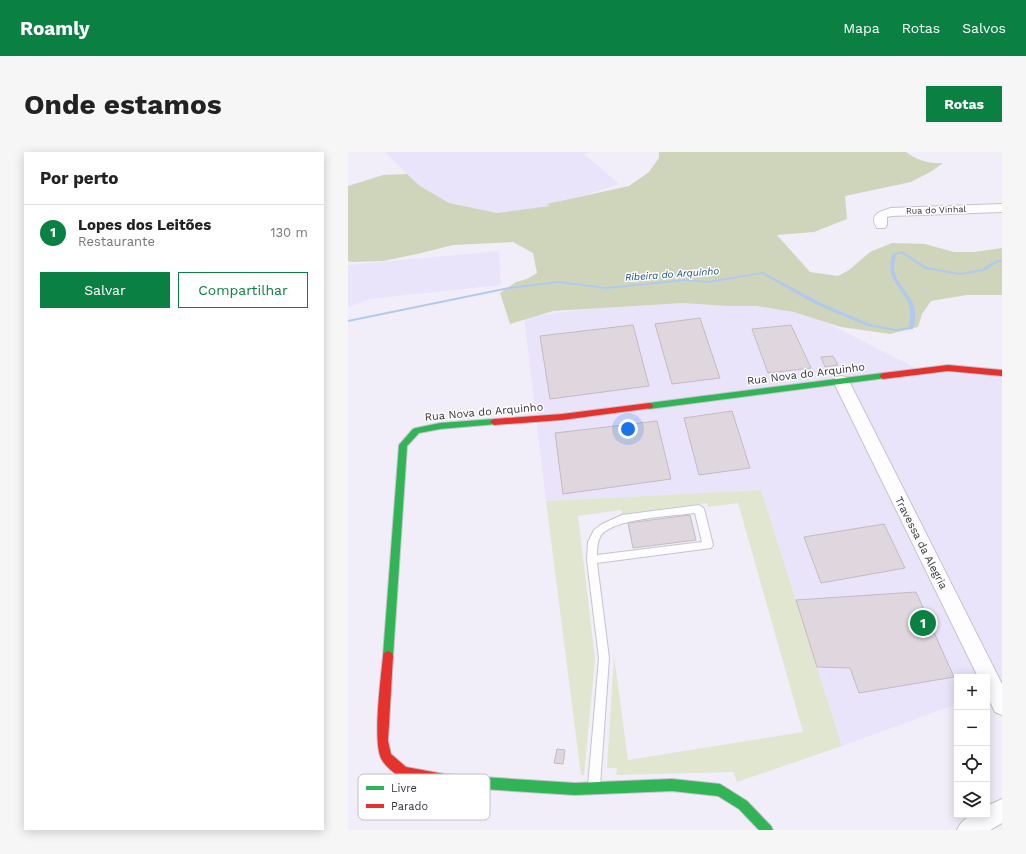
<!DOCTYPE html>
<html lang="pt">
<head>
<meta charset="utf-8">
<style>
  :root { --surface:#fff; --page:#f6f6f6; --text:#222; --muted:#767676; --line:#e0e0e0; --accent:#0b8043 }
  body { margin:0; font-family:"Work Sans",sans-serif; background:var(--page); color:var(--text) }
  .controls { position:absolute; right:12px; bottom:12px; display:grid; overflow:hidden; border-radius:0px; box-shadow:0 2px 10px #0003 }
  .controls button { width:36px; height:36px; display:grid; place-items:center; padding:0; border:0; border-bottom:1px solid var(--line); background:var(--surface); color:var(--text); font:20px sans-serif }
  .you { position:absolute; left:280px; top:277px; width:14px; height:14px; margin:-10px; border:3px solid #fff; border-radius:50%; background:#1a73e8; box-shadow:0 0 0 6px #1a73e833 }
  .badge { display:grid; place-items:center; width:26px; height:26px; border-radius:50%; background:var(--accent); color:#fff; font-size:13px; font-weight:700 }
  .pin { position:absolute; translate:-50% -50%; border:2px solid #fff; box-shadow:0 1px 4px #0006 }
  .list { margin:0; padding:0; list-style:none }
  h2 { display:flex; justify-content:space-between; align-items:center; height:52px; margin:0; padding:0 16px; font-size:17px }
  h2 small { font-size:13px; font-weight:400; color:var(--muted) }
  .list li { display:grid; grid-template-columns:26px 1fr auto; gap:12px; align-items:center; box-sizing:border-box; height:56px; padding:0 16px; border-top:1px solid var(--line) }
  .list b { display:block; font-size:15px; white-space:nowrap }
  .list p { margin:0; font-size:13px; white-space:nowrap; color:var(--muted) }
  .list em { font-size:13px; font-style:normal; color:var(--muted) }
  .actions { display:flex; gap:8px; padding:12px 16px }
  .actions a { flex:1; padding:9px 0; border:1px solid var(--accent); border-radius:0px; text-align:center; font-size:14px; color:var(--accent) }
  .actions .main { background:var(--accent); color:#fff }
  .icon { flex:none; width:22px; height:22px; fill:none; stroke:currentColor; stroke-width:2; stroke-linecap:round; stroke-linejoin:round }
  .map { position:relative; flex:none; width:654px; height:678px; overflow:hidden; border-radius:0px }
  header { display:flex; align-items:center; gap:24px; box-sizing:border-box; height:56px; padding:0 20px; background:var(--accent); color:#fff }
  header strong { font-size:19px }
  nav { display:flex; gap:22px; margin-inline-start:auto; font-size:14px }
  .intro { display:flex; align-items:center; justify-content:space-between; box-sizing:border-box; height:96px; padding:0 24px }
  h1 { margin:0; font-size:28px }
  .button { padding:10px 18px; border-radius:0px; background:var(--accent); color:#fff; font-size:14px; font-weight:700 }
  main { display:flex; gap:24px; padding:0 24px }
  aside { flex:1; background:var(--surface); border-radius:0px; box-shadow:0 2px 10px #0003 }
  .map>svg:first-child { display:block }
  .built { fill:#eae4fa }
  .green { fill:#e1e6d0 }
  .forest { fill:#cfd5bb }
  .lines { fill:none; stroke-linecap:round; stroke-linejoin:round }
  .stream { fill:#b1caec; fill-rule:evenodd }
  .building { fill:#dfd7dd; stroke:#c3bbbf }
  .lane-casing { stroke:#c6c3ce; stroke-width:2 }
  .street-casing { stroke:#c6c3ce; stroke-width:2 }
  .fast-casing { stroke:#c6c3ce; stroke-width:2 }
  .jam-casing { stroke:#c6c3ce; stroke-width:2 }
  .lane { fill:#fdfcfe; fill-rule:evenodd }
  .street { fill:#fdfcfe; fill-rule:evenodd }
  .fast { fill:#30b455; fill-rule:evenodd }
  .jam { fill:#e5322d; fill-rule:evenodd }
  .labels { text-anchor:middle; dominant-baseline:central; stroke-width:3; stroke-linejoin:round; paint-order:stroke }
  .far-street-label { font-size:9px; fill:#34313c; stroke:#fff }
  .far-water-label { font-size:10px; font-style:italic; fill:#184c82; stroke:#fff }
  .street-label { font-size:11px; fill:#34313c; stroke:#fff }
  .key { fill:#fff; stroke:#c2c1c4; stroke-width:1 }
  .key-label { font-size:11px; fill:#34313c }
</style>
</head>
<body>
<header>
<strong>Roamly</strong>
<nav><a>Mapa</a><a>Rotas</a><a>Salvos</a></nav>
</header>
<div class="intro"><h1>Onde estamos</h1><a class="button">Rotas</a></div>
<main>
<aside>
<h2>Por perto<small></small></h2>
<ul class="list">
<li><span class="badge">1</span><div><b>Lopes dos Leitões</b><p>Restaurante</p></div><em>130 m</em></li>
</ul>
<div class="actions"><a class="main">Salvar</a><a>Compartilhar</a></div>
</aside>
<div class="map">
<svg width="654" height="678" viewBox="0 0 654 678">
  <rect width="100%" height="100%" fill="#f1eef9"/>
  <!-- built -->
  <g class="built">
    <polygon points="37,0 243,0 236,2 271,32 119,82"/>
    <polygon points="151,99 153,133 22,147 0,155 0,113"/>
    <polygon points="397,137 436,149 578,221 617,221 654,225 654,536 639,525 609,525 609,552 494,594 413,338 198,349 176,165"/>
  </g>
  <!-- green -->
  <polygon class="green" points="413,338 494,594 389,630 385,620 268,623 269,616 259,616 266,504 280,608 455,580 390,351 360,355 359,351 274,362 273,358 230,364 247,507 236,623 233,623 198,349"/>
  <!-- forest -->
  <path class="forest" d="M311,0H558C568,8 581,12 595,11L584,19L563,30L497,44L499,67L466,80L429,83L462,120L490,124L501,118L522,100L544,91L577,92L606,100H626L654,96V143H619L583,149L574,162L570,175L542,182L493,175L446,160L409,154H380L335,151L205,159L162,172L152,141L168,130L179,127L189,121L185,101L165,90L105,93L69,102L35,109L4,110L0,109V34L35,23L59,22L72,34L101,51L149,61L202,54L199,52L281,34L301,20L311,6Z"/>
  <g class="lines">
    <!-- stream -->
    <path class="stream" d="M554,99L579,115L612,121L634,117L648,108H654V110H650L636,119L612,123L577,117L553,101L548,103C547,109 545,116 547,122C549,127 552,132 555,136C566,150 571,159 565,177L548,179L519,174L467,152L414,122L360,131L338,129L258,137L211,131L161,137L0,170V168L161,135L211,129L258,135L338,127L360,129L415,120L471,150L522,172L548,177L561,175C564,154 561,151 550,135C547,130 544,126 543,121C541,115 543,108 544,102Z"/>
  </g>
  <!-- building -->
  <g class="building">
    <polygon points="352,166 372,226 324,232 307,172"/>
    <polygon points="285,173 301,234 202,247 192,184"/>
    <polygon points="443,173 463,216 420,221 404,177"/>
    <polygon points="485,204 490,213 477,215 473,205"/>
    <polygon points="384,259 402,316 351,323 336,266"/>
    <polygon points="309,269 323,327 215,342 207,281"/>
    <polygon points="342,363 348,388 285,396 280,371"/>
    <polygon points="536,372 557,416 473,431 456,385"/>
    <polygon points="568,440 606,525 511,541 502,516 469,515 448,448"/>
    <polygon points="209,597 217,598 215,612 206,611"/>
  </g>
  <g class="lines">
    <defs>
      <path id="lane" d="M351,353L354,355L356,357L365,393L363,396L249,411L261,506L252,634L250,638L246,640L242,638L240,634L251,506L239,408L240,390L246,378L254,372L274,363ZM347,361L354,390L249,403C249,397 249,391 252,385C263,366 326,364 347,361Z"/>
      <g id="street">
        <path d="M654,52V60L544,64L539,65V73L537,76H529C520,62 533,59 543,56Z"/>
        <polygon points="493,224 498,225 501,229 654,532 654,563 647,560 639,544 639,525 630,525 485,229 488,225"/>
        <path d="M654,647V671L642,678H609C615,664 625,663 639,663V654Z"/>
      </g>
      <g id="fast">
        <polygon points="535,221 538,222 539,224 538,226 301,257 297,254 301,251"/>
        <polygon points="146,267 150,270 149,272 92,277 71,281 59,294 45,504 44,507 40,509 36,507 35,504 51,293 65,277 68,276 92,271"/>
        <polygon points="134,625 227,631 324,627 372,632 399,649 423,674 425,678 411,678 391,657 370,644 324,639 227,643 134,637 130,635 128,631 130,627"/>
      </g>
      <g id="jam">
        <polygon points="600,213 654,218 654,224 600,219 535,227 531,224 535,221"/>
        <polygon points="301,251 304,252 305,254 304,256 214,268 146,273 142,270 146,267 214,262"/>
        <path d="M40,499L44,501L45,504L40,589L43,602L58,615L96,622L134,625L138,627L140,631L138,635L134,637L96,634L55,626C48,623 38,615 34,608C24,593 33,525 35,504L36,501Z"/>
      </g>
    </defs>
    <!-- lane casing -->
    <use href="#lane" class="lane-casing"/>
    <!-- street casing -->
    <use href="#street" class="street-casing"/>
    <!-- fast casing -->
    <use href="#fast" class="fast-casing"/>
    <!-- jam casing -->
    <use href="#jam" class="jam-casing"/>
    <!-- lane -->
    <use href="#lane" class="lane"/>
    <!-- street -->
    <use href="#street" class="street"/>
    <!-- fast -->
    <use href="#fast" class="fast"/>
    <!-- jam -->
    <use href="#jam" class="jam"/>
  </g>
  <g class="labels">
    <!-- far-street labels -->
    <g class="far-street-label">
      <text transform="translate(588 58) rotate(-2)">Rua do Vinhal</text>
    </g>
    <!-- far-water labels -->
    <g class="far-water-label">
      <text transform="translate(324 122) rotate(-4)">Ribeira do Arquinho</text>
    </g>
    <!-- street labels -->
    <g class="street-label">
      <text transform="translate(458 222) rotate(-7)">Rua Nova do Arquinho</text>
      <text transform="translate(136 260) rotate(-5)">Rua Nova do Arquinho</text>
      <text transform="translate(573 391) rotate(63)">Travessa da Alegria</text>
    </g>
  </g>
  <!-- legend -->
  <rect x="10" y="622" width="132" height="46" rx="6" class="key"/>
  <rect x="18" y="634" width="18" height="4" fill="#30b455"/>
  <rect x="18" y="652" width="18" height="4" fill="#e5322d"/>
  <g class="key-label">
    <text x="43" y="640">Livre</text>
    <text x="43" y="658">Parado</text>
  </g>
</svg>
<div class="controls">
<button>+</button>
<button>−</button>
<button><svg class="icon" aria-label="locate" viewBox="0 0 24 24"><circle cx="12" cy="12" r="6"/><path d="M12 2v4M12 18v4M2 12h4M18 12h4"/></svg></button>
<button><svg class="icon" aria-label="layers" viewBox="0 0 24 24"><path d="M12 4l9 5-9 5-9-5zM3 14l9 5 9-5"/></svg></button>
</div>
<div class="you"></div>
<div class="pin badge" style="left:575px;top:471px">1</div>
</div>
</main>
</body>
</html>
